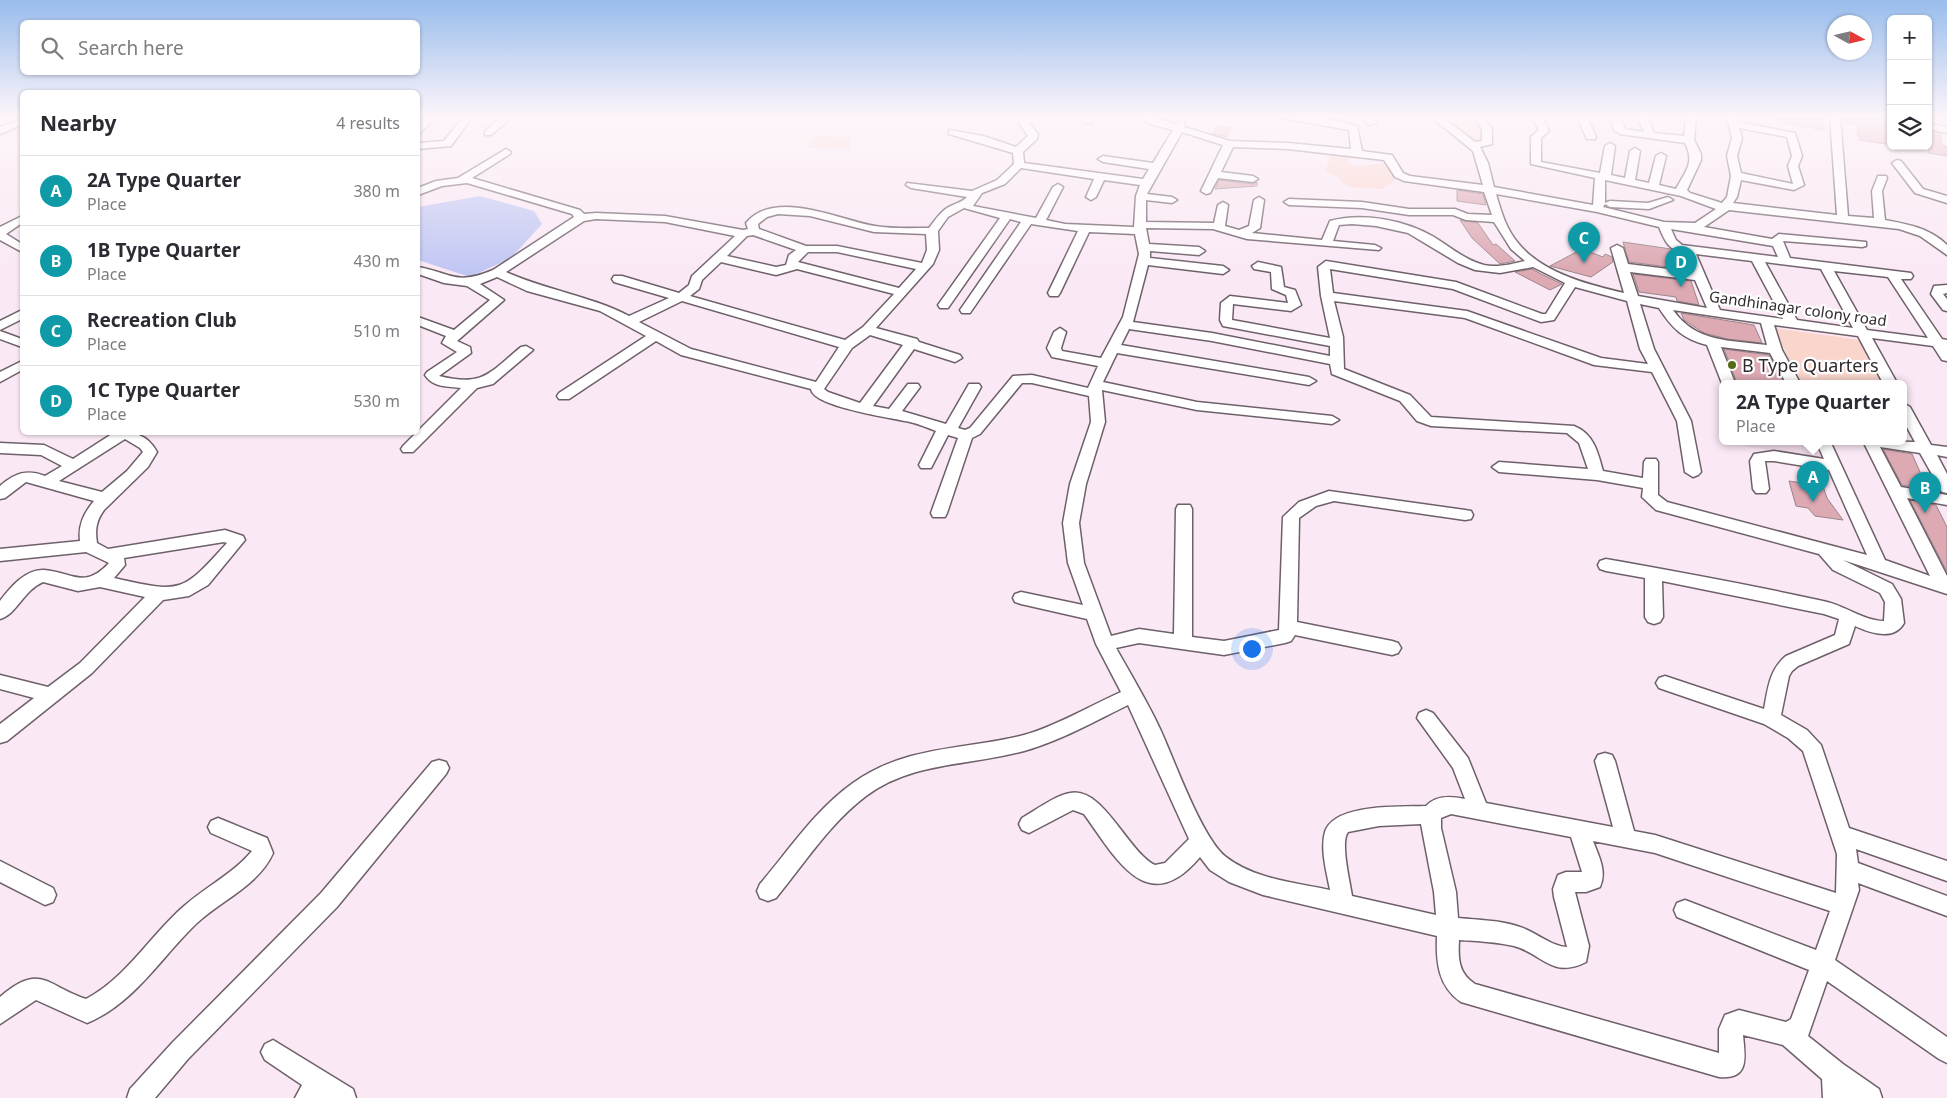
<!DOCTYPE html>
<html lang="en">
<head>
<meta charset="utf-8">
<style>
  :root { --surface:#fff; --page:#f7f7f7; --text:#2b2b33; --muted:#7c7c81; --line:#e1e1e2; --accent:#7c3aed }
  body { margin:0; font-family:"Noto Sans",sans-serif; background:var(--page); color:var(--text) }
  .controls { position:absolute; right:15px; top:15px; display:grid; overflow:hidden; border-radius:8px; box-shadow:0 1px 4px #0004 }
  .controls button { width:45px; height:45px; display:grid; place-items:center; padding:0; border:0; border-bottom:1px solid var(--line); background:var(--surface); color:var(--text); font:25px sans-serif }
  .compass { position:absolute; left:1827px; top:15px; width:45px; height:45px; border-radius:50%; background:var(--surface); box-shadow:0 1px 4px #0004; rotate:98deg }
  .you { position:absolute; left:1251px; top:648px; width:18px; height:18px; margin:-12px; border:4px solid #fff; border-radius:50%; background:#1a73e8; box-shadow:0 0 0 8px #1a73e833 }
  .badge { display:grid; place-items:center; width:32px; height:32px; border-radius:50%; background:var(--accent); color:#fff; font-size:16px; font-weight:700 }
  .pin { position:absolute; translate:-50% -41px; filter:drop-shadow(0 1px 2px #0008) }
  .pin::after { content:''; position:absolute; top:26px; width:18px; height:15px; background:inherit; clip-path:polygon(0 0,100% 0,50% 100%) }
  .popup { position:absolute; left:1719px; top:380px; width:188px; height:65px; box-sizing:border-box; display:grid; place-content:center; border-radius:8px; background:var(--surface); filter:drop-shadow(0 1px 4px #0005); font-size:16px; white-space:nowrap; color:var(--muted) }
  .popup b { font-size:19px; color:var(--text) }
  .popup::after { content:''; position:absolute; left:50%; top:100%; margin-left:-10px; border:10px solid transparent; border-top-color:var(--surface) }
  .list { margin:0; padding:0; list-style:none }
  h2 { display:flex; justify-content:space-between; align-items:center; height:65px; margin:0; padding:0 20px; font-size:21px }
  h2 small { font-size:16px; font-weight:400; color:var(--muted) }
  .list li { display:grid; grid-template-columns:32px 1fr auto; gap:15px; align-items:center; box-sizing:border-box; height:70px; padding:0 20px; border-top:1px solid var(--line) }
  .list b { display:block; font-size:19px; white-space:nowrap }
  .list p { margin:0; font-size:16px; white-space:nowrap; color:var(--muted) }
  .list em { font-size:16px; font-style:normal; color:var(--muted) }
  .icon { flex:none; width:28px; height:28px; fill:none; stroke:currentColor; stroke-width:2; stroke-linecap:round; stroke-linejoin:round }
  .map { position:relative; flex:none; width:1947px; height:1098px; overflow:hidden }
  .search { position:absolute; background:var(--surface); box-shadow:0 1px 4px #0004; left:20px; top:20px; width:400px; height:55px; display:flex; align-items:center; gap:12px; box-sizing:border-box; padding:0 18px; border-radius:8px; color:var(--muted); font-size:19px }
  .panel { position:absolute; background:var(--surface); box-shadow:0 1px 4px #0004; left:20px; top:90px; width:400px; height:345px; border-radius:8px }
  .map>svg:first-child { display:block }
  .built { fill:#f2dbeb }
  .green { fill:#fad5cc }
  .water { fill:#c1c7f3 }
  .building { fill:#dda9b3; stroke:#988689 }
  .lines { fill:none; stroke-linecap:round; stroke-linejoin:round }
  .minor-casing { stroke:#6e606a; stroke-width:3 }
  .minor { fill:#fff; fill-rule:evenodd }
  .poi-dot { fill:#586a15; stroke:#fff; stroke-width:2 }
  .labels { text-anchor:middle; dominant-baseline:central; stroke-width:4.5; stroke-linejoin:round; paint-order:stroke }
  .far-street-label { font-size:15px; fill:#30292e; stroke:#fff }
  .poi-label { font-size:18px; fill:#30292e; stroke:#fff; text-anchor:start }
</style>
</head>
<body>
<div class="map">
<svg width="1947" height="1098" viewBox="0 0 1947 1098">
  <rect width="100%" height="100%" fill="#fae9f5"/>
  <!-- built -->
  <polygon class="built" points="1731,441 1815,441 1823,459 1732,444"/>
  <!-- green -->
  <g class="green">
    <polygon points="1443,117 1475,117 1484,129 1484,143 1474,143 1456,126"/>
    <polygon points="818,135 851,138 849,149 808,148 813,138"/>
    <polygon points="1320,149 1354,156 1347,160 1350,165 1359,166 1385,163 1396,179 1383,189 1351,187 1343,183 1337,176 1325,172 1331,156 1319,153"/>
    <polygon points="1775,328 1861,340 1885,383 1799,383"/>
  </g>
  <!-- water -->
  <polygon class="water" points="480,196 534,211 542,224 511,258 470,277 418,260 418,207"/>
  <!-- building -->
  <g class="building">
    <polygon points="1779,117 1823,117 1824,130 1779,122"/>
    <polygon points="1842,117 1867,117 1891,124 1891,145 1860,140 1857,134 1859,125 1842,122"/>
    <polygon points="1217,126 1231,128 1227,137 1213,134"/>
    <polygon points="1928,131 1940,133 1942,145 1947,147 1947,156 1928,153"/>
    <polygon points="1219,180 1253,184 1257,182 1257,186 1215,189"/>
    <polygon points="1457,190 1483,194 1486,205 1457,201"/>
    <polygon points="1460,220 1478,223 1493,245 1496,244 1515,261 1500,264 1472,238"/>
    <polygon points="1623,242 1671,249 1678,253 1684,269 1629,262"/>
    <polygon points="1582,249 1603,257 1605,254 1612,257 1613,262 1591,277 1550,266"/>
    <polygon points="1532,269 1541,274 1562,284 1550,290 1515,272"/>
    <polygon points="1633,274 1691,281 1699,305 1677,301 1676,297 1639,292"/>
    <polygon points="1681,313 1754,325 1762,343 1727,339 1704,333 1684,320"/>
    <polygon points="1724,349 1769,355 1784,383 1737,383"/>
    <polygon points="1883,449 1912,454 1928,490 1902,485"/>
    <polygon points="1789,481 1823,486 1827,498 1843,520 1815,516 1808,508 1796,506"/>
    <polygon points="1910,500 1936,505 1947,527 1947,572"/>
  </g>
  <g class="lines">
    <defs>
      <g id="minor">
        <polygon points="426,117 436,117 421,132 418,133 418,125"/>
        <polygon points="463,117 472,117 451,146 418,149 418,143 444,141"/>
        <polygon points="501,117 512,117 491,135 485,135 485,131"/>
        <path d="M1021,117H1031L1029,123L1038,134L1037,139L1023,152L1024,163L1143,179L1149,169L1103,162L1098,159L1103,156L1153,163L1173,130L1147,123L1143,117H1152L1176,124L1179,118H1185L1184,127L1230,141L1288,143L1351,149L1349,130L1276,117H1324L1357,126L1362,151L1392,155L1403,173L1410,176L1483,185L1473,151L1431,117H1442L1475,142L1482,141V129L1474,117H1483L1492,129V144L1480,147L1488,163L1494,187L1593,205L1595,178L1531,164V137L1539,130L1532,117H1542L1549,131L1541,138V162L1600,173L1605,146L1610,143L1615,146L1611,175L1625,178L1630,151L1635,148L1640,151L1635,180L1649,183L1656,156L1661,153L1666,156L1659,185L1676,189C1686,170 1695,163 1685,143L1620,134L1614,130L1610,117H1620L1625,129L1644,132L1637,117H1647L1654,133L1684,136L1686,117H1696L1694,140L1701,154V160L1687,190L1690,193L1722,203L1727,197L1731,176L1727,156L1732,138L1727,117H1737L1738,122L1795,133L1802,156L1798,166L1804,185L1794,190L1741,180L1737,197L1733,203L1837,215L1830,117H1840L1848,216L1874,218L1872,191L1878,176H1886L1887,178L1882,191L1885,220C1907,224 1930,228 1947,245V255L1920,236L1899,229L1729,210L1704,227L1772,239L1779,234L1866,242V246L1862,247L1783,241L1790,258L1911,273L1913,276L1911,279H1901L1942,339L1947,340V361L1942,360L1933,346L1872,338L1897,383H1883L1858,336L1774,325L1782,350L1800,383H1786L1770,353L1721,347L1735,383H1723V386L1707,345C1683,339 1672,328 1659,308L1640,304L1654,349L1691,421L1701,472L1698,475L1693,477L1685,472L1677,421L1652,372L1594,365L1465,318L1334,301L1343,337L1344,369L1410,395L1431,417L1574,426C1594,434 1598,453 1603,471L1643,478L1644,462L1646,459H1656L1658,462V495L1667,502L1867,555L1829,470L1774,461H1765L1769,489L1766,493H1756L1753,489L1750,461L1754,454L1774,451L1824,459L1816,441H1830L1885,560L1930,576L1863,441L1915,442L1903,420V403L1910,407L1931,445L1947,447V457L1937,455L1947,474V493L1942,492L1920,453L1880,447L1901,487L1947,495V505L1907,498L1947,576V594L1843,560L1892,584L1901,599L1904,623C1894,641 1870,633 1855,626L1849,644L1798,666L1792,671L1789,676L1781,715L1807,730L1821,745L1849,828L1947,861V881L1856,849L1858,863L1947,896V916L1858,883L1859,890L1835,960L1947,1037V1063L1939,1059L1827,981L1808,1036L1843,1064L1879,1089L1882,1098H1823L1822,1079L1783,1045L1743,1035C1745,1057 1750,1080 1719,1077L1461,1002C1438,986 1436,962 1437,936L1263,895L1229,882L1210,870L1200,857C1147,920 1116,858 1084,814L1073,810L1029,833L1022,830L1019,824L1022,818C1036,810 1054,796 1070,793C1103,786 1127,851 1155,865L1165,863L1189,839L1128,705C1095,721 1060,741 1024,751C970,766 913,761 866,796C830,823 804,864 776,898L768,901L760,898L757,891L760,884C789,850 816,809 853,783C906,745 965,750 1024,735C1054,727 1092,705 1121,692L1096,644L1087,619L1021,604L1015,602L1013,598L1015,594L1021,592L1083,605L1068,563L1063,523L1070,484L1091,422L1089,396L1032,383H1022L980,434L972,438L947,513L945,517H933L931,513L958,438L948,435L931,468H921L919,465L936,431C928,428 919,424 910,422C893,418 813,407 811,389L681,355L656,341L569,399H559L557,396L559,393L646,336L600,311L527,291L497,277L480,284L504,300L457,341L470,347L471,353L439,376C484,387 489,373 521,347L526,346L533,350L493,384L477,388L413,452H403L401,449L403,446L461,388C448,386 433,388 425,375L427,372L457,352L442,343L446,336L418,325V317L454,330L490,300L467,286L444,283L418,274V267C452,273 455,286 493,270L574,217L572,214L467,183L442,186L418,195V188L436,181L458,178L506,149L511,152L510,154L472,178L580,210L584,214L596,213L665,216L743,230L748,229L746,223C775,188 839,220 875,226C892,229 911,228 929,228C936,219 942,209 953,205C959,202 962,202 967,197L911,188L906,185L907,183L972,191L997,180L1014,164L1013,153L949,134V130L983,136L1016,147L1028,136L1019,123ZM1739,128L1787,137L1792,156L1788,166L1793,184L1741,173L1737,156L1742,138ZM1182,132L1223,145L1201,191L1206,194L1210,193L1218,178L1253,182L1258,179L1253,176L1221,172L1233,147L1288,149L1384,160L1395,177L1404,181L1484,192L1492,215L1468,214L1455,209H1409L1362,202L1289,199L1284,202L1289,205L1362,208L1409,215H1453L1466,220L1494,222L1511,249L1525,261C1512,264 1497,268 1484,265C1465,260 1450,247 1434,237C1405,220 1362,212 1330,221L1322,240L1252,233L1260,228L1264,200L1259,197L1254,200L1249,226L1239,230L1225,226L1228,205L1223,202L1218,205L1214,223L1146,222V200L1172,203L1177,200L1172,197L1147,194ZM1021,168L1094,179L1086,197L1091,200L1096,197L1104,180L1140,185L1136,196L1134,227L1065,224L1046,220L1063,187L1058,184L1053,187L1036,218L973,206L982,193L1005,184ZM1605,180L1681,196L1716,209L1695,223L1664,222L1603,207L1605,204L1610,207L1649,209L1673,200L1668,197L1648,203L1610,201L1605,203ZM1496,194L1597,212L1659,227C1665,241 1668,250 1684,252L1692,272L1628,264L1623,248L1617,245L1611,248L1624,293C1589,285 1542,273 1518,243C1506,229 1501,211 1496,194ZM964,208L1000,218L938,305L940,308H948L1010,219L1021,222L960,310L962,313H970L1031,224L1078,231L1048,293L1050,296H1058L1060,293L1089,232L1135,234L1139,254L1123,317L1101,358L1062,351L1061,348L1066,332L1060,328L1054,332L1047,348L1052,357L1098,366L1088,388L1032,375L1013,376L970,428L965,430L958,428L981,387L979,384H969L946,424L902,411L920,387L918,384H908L889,409L873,406L914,349L955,362L962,358L960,355L919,342L917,339L876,328L933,264L939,250L938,231L948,217ZM778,214L810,216L874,232L926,234L927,250L922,263L837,246H806L759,229L758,224L767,217ZM596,219L665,222L735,236L692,276L689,285L679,293L622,276H614L612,279L614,282L669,298L629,316C591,296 546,290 506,272L584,221ZM1352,224L1376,226L1408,233L1458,263L1475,270L1500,273L1533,267L1565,283L1546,314H1542L1456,282L1326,261L1318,267L1321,296L1330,338L1232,320L1233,304L1291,311L1301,305L1295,290L1284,287L1281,267L1258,262L1252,266L1254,269L1271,272L1272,289L1286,295L1288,303L1230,296L1221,303L1220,320L1223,326L1330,346V356L1212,333L1133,322L1148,265L1223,274L1229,270L1223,266L1150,258V251L1199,255L1205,251L1199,247L1149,244L1146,228L1213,229L1247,239L1379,250L1381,248L1375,245L1333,241L1339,225ZM1671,229L1773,246L1778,257L1682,245L1676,240ZM753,235L796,250L789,255L786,265L776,267L727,256L747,236ZM808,252H837L916,269L899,288L798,262ZM1696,254L1752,261L1783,319L1720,310ZM721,262L776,275L797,269L894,294L863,327L845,340L690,296L699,289L702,280ZM1765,262L1821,269L1853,328L1797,320ZM1330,269L1453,289L1541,322L1554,320L1575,287L1627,301L1640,349L1648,364L1601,358L1467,311L1333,293ZM1834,271L1888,277L1928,338L1867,330ZM1630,272L1695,280L1707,308L1638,296ZM682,301L839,347L816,382L691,349L639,322ZM1673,310L1761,323L1767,345C1730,340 1696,343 1673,310ZM1129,329L1212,341L1330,364L1332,374L1400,401L1417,421L1431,426L1567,433L1579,443L1588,469L1499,462L1492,467L1499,472L1597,480L1643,488L1642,497L1656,510L1819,554L1833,570L1880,593L1885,602L1884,621C1864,621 1844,605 1823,601C1751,585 1678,572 1606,559L1600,561L1598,565L1600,569L1606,571L1645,578V617L1648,622L1654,624L1660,622L1663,617L1662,581L1824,614L1839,619L1835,635L1786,656C1769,670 1768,689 1764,709L1665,676L1659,678L1656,683L1659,688L1764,724L1788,738L1803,751L1837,854L1836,893L1655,835L1634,831L1615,761L1612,755L1605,753L1598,755L1595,761L1613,827L1486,803L1468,758L1433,713L1426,710L1419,713L1417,718L1453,768L1465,799C1451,796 1436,795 1426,806C1402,807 1334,803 1325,832C1320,850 1327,873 1330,890C1296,883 1254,879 1226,857C1202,839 1174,759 1160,729C1147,701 1131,675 1116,648L1139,643L1224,655L1285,643L1291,641L1295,635L1392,655L1398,653L1401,648L1398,643L1392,641L1297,622L1299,518L1316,506L1334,501L1465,520L1471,519L1473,515L1471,511L1465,510L1329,491L1299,502L1283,517L1279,630L1224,641L1192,637V509L1190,505H1178L1176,509L1174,634L1139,629L1111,636L1084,563L1079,523L1086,484L1105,422L1102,390L1197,410L1332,424L1339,420L1332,416L1197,402L1103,382L1117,353L1309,385L1316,381L1309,377L1121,345ZM870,335L903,345L860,403L828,392L824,389L852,348ZM1451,814L1571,837L1582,872H1566L1558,875L1553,889L1554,897L1567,947C1550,946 1536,932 1520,927C1500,920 1479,920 1458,918L1456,892L1441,828V818ZM1421,824L1434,892L1436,915L1352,896C1350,882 1340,842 1348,832L1379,826ZM1593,841L1655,853L1830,911L1816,950L1685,900L1677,903L1674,910L1677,917L1809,970L1791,1019L1786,1022L1739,1010L1725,1015L1719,1029V1053L1475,984C1458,973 1458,958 1459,940C1477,941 1496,942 1514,946C1543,954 1552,979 1586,962L1589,946L1575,892H1586L1600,887C1607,871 1599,857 1593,841Z"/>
        <polygon points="1085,117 1095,117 1091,123 1088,124 1083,121"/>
        <polygon points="1363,117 1373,117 1376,123 1368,125"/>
        <polygon points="1577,117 1587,117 1596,137 1595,139 1587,139"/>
        <polygon points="1881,117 1891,117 1891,122"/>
        <polygon points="22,119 22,125 0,134 0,127"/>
        <polygon points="1928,123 1947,127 1947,133 1928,129"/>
        <polygon points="1897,160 1901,161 1923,189 1947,196 1947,203 1915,193 1892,163"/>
        <polygon points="22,216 22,223 6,234 22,244 22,252 0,240 0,227"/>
        <polygon points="1947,285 1947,293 1943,294 1947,299 1947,311 1943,310 1931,294 1934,286"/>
        <polygon points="22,310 22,319 0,330 0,321"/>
        <polygon points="0,331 22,339 22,347 0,339"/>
        <polygon points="22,361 22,370 0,382 0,372"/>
        <path d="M115,432C134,432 147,434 157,452L148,467L104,510C96,521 95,530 97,543L108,549L225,530L243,536L245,540L208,585L189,596L163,600L92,673L7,741L0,743V724L34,698L0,689V675L48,687L80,663L145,597L100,587L78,591L43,582C24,590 16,615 0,619V601C10,588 25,569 44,570C72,572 84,590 109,563L86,552L0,561V549L80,541C78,525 84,513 94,501L26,482L5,498L0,499V486C15,473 27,469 45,476L62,466L41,455L0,453V443L44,445L73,459ZM125,439L140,448L143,452L127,471L102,492L59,481ZM224,542L227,543C181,594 181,593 114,578L125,565L124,558Z"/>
        <polygon points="439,760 446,762 449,768 446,774 337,907 188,1059 155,1098 127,1098 130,1089 172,1043 321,893 432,762"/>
        <path d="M218,818L267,838L273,853C259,885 222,900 197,923C161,957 135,1003 87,1023L36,1000L0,1024V997C41,962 46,986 86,999C126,978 150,936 183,907C205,887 233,874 252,851L211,833L208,827L211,821Z"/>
        <polygon points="0,861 53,888 56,895 53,902 45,905 0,882"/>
        <polygon points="273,1040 353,1089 356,1098 295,1098 302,1085 265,1060 261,1052 265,1044"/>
      </g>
    </defs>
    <!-- minor casing -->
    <use href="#minor" class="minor-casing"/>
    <!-- minor -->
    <use href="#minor" class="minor"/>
  </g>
  <!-- sky -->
  <linearGradient id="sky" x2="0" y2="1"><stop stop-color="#98bcec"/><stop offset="0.43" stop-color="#fdf5fa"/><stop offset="1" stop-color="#fdf5fa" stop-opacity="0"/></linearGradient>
  <rect width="1947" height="271" fill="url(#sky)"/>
  <!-- markers -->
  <circle class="poi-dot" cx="1732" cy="365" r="5"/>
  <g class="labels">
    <!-- far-street labels -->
    <g class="far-street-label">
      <text transform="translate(1798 308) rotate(8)">Gandhinagar colony road</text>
    </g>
    <!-- poi labels -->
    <g class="poi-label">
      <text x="1742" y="365">B Type Quarters</text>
    </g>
  </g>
</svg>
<div class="controls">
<button>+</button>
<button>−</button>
<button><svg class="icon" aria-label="layers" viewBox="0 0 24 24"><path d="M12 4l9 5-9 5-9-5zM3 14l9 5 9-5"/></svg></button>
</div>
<svg class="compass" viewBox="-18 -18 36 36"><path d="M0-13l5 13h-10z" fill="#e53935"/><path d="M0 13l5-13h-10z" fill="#7c7c81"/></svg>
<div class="you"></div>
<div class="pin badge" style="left:1813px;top:502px;background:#0f9aa8">A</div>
<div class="popup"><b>2A Type Quarter</b>Place</div>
<div class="pin badge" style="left:1925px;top:513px;background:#0f9aa8">B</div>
<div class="pin badge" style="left:1584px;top:263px;background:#0f9aa8">C</div>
<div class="pin badge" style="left:1681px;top:287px;background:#0f9aa8">D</div>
<div class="search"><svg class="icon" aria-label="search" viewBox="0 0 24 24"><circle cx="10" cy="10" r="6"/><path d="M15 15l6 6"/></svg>Search here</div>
<section class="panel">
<h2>Nearby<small>4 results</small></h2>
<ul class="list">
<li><span class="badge" style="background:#0f9aa8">A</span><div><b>2A Type Quarter</b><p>Place</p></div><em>380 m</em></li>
<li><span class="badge" style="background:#0f9aa8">B</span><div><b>1B Type Quarter</b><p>Place</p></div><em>430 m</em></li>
<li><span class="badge" style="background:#0f9aa8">C</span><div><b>Recreation Club</b><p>Place</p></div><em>510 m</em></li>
<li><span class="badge" style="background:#0f9aa8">D</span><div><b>1C Type Quarter</b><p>Place</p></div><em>530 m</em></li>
</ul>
</section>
</div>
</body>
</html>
